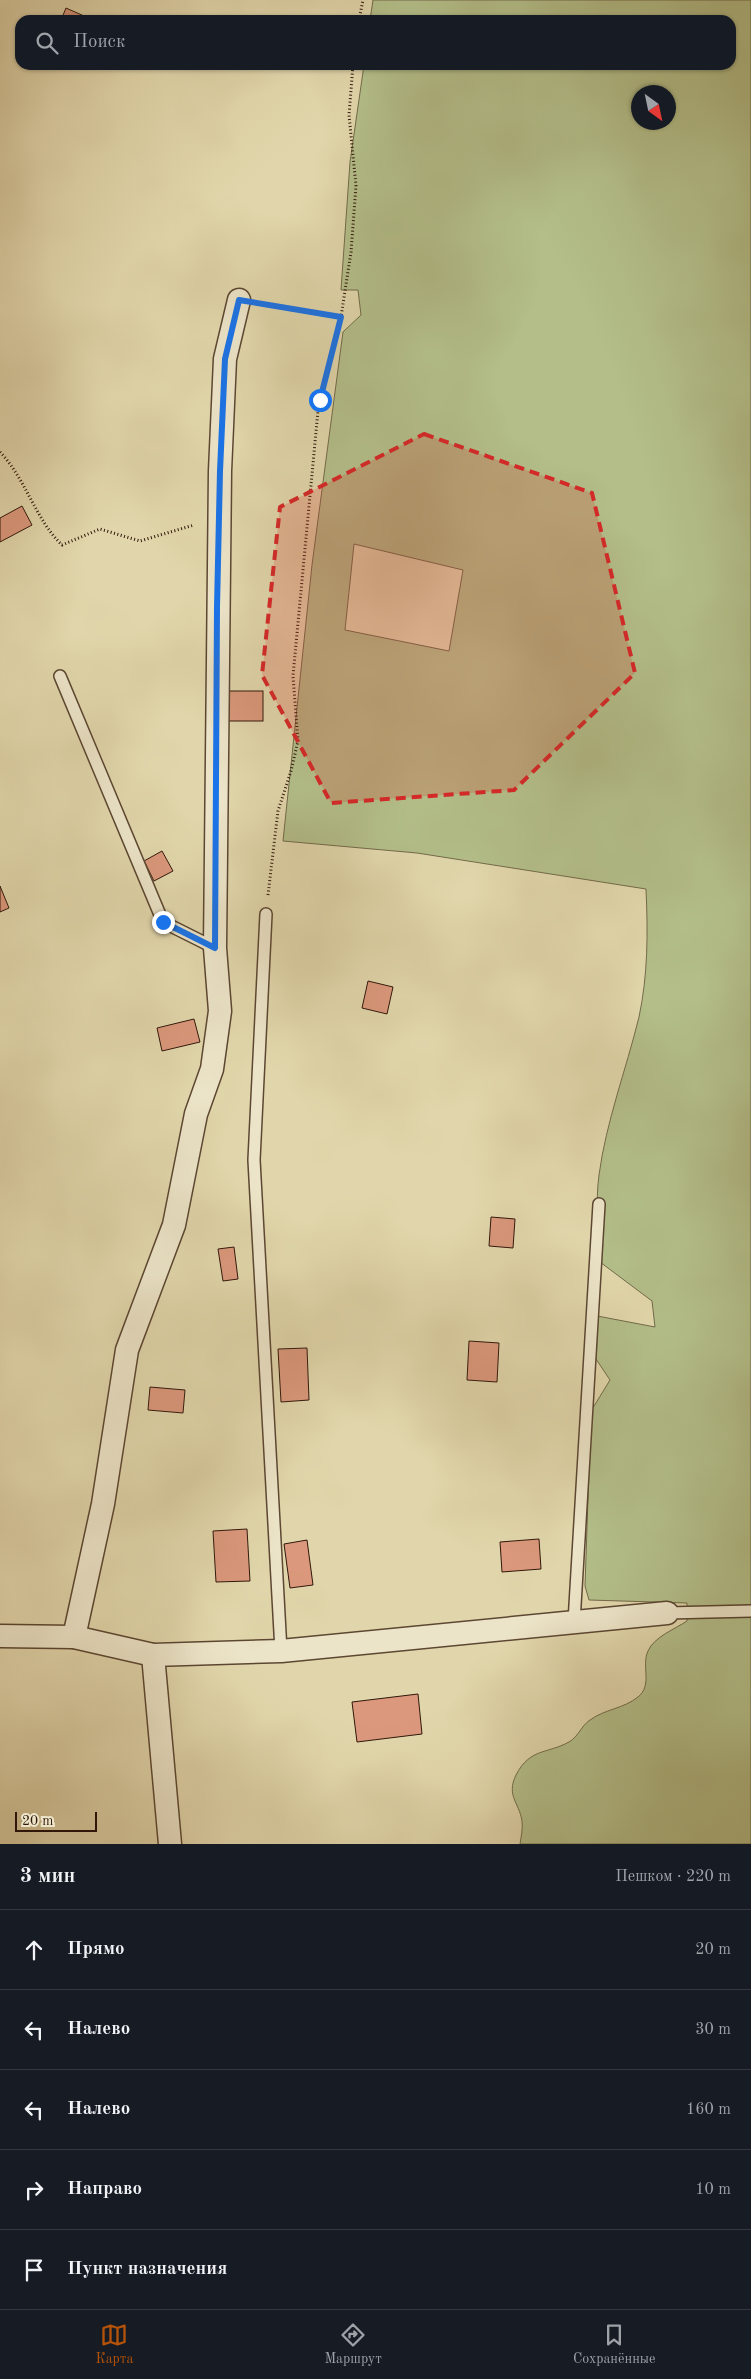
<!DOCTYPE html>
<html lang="ru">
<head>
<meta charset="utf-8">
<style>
  :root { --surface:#171b24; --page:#20242c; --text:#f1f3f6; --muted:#9ea1a6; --line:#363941; --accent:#b45309 }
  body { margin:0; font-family:"Old Standard TT",serif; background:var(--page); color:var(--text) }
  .compass { position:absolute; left:631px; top:85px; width:45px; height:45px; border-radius:50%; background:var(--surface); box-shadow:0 1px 4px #0004; rotate:147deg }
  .scale { position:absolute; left:15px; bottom:12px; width:82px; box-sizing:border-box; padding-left:5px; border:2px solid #30170a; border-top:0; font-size:14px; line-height:18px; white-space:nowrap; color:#30170a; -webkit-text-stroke:4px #ece4c8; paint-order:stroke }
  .stop { position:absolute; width:15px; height:15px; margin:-11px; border:4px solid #1a73e8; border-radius:50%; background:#fff }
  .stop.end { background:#1a73e8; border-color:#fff; box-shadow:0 1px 5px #0008 }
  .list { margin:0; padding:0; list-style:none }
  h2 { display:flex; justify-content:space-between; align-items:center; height:65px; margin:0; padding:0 20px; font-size:21px }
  h2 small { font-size:16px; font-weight:400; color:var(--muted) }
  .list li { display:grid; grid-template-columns:32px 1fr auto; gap:15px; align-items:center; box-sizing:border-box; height:80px; padding:0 20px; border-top:1px solid var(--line) }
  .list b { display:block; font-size:19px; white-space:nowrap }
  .list em { font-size:16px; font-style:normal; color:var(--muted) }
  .icon { flex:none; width:28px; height:28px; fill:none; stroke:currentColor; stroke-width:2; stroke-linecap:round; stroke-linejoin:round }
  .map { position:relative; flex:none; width:751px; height:1844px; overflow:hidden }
  .search { position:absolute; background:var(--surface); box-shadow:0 1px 4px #0004; left:15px; right:15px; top:15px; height:55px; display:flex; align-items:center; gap:12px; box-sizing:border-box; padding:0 18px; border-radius:15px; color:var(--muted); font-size:19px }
  .sheet { height:465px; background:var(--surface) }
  nav { display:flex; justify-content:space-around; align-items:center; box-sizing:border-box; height:70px; border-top:1px solid var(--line); background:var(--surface); font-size:14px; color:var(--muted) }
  nav a { display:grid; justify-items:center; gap:2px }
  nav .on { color:var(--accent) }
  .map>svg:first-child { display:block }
  .green { fill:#b3be89; stroke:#726a4a; fill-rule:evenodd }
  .building { fill:#db987c; stroke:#30170a }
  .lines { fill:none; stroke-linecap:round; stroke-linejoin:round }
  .lane-casing { stroke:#5c4732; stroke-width:14 }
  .street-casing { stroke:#5c4732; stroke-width:25 }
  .path { stroke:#30170a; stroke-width:3; stroke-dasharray:1 2.5; stroke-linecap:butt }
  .lane { stroke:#ece4c8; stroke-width:11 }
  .street { stroke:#ece4c8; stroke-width:22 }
  .route { stroke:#1a73e8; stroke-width:6 }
  .marked { fill:#d62828; fill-opacity:0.2; stroke:#d62828; stroke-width:4; stroke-dasharray:10 6; stroke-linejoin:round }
</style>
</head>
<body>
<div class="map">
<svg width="751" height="1844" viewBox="0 0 751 1844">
  <rect width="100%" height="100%" fill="#e1d6ab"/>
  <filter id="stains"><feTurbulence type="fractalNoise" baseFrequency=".004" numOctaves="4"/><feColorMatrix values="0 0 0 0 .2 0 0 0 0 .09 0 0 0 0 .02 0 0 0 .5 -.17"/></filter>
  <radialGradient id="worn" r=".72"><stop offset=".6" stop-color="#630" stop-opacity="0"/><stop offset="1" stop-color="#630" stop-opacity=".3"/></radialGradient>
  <!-- green -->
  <path class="green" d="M373,0H751V1844H520C521,1837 523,1829 522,1821C519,1802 506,1796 516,1775C530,1748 547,1754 569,1742C579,1736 581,1726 590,1720C605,1709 623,1709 638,1697C653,1685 641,1666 648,1651C654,1637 675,1629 687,1621V1603L589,1600L585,1586L591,1411L610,1380L588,1347L592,1315L655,1327L652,1301L600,1262C599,1234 595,1204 599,1175C606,1122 626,1070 639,1017C648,975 648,932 646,889L417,853L283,841L312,565L343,332L361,315L358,290H341L350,162L364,65H731V20H370ZM638,92H668V122H638ZM354,544L463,570L449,651L345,630Z"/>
  <!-- building -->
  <g class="building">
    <polygon points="66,8 93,20 61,20"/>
    <polygon points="22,506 32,525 0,542 0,518"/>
    <rect x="227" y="691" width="36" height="30"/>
    <polygon points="162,851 173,871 154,881 144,861"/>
    <polygon points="0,886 9,908 0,912"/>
    <polygon points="368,981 393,987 387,1014 362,1008"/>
    <polygon points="194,1019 200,1042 162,1051 157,1028"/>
    <polygon points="491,1217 515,1219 513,1248 489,1246"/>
    <polygon points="234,1247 238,1279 223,1281 218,1249"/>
    <polygon points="469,1341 499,1343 497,1382 467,1380"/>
    <polygon points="307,1348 309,1400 281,1402 278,1349"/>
    <polygon points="150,1387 185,1390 183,1413 148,1410"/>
    <polygon points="247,1529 250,1581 216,1582 213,1531"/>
    <polygon points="539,1539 541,1569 502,1572 500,1542"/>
    <polygon points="307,1540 313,1585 290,1588 284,1544"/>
    <polygon points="418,1694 422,1734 357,1742 352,1702"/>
  </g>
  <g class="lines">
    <defs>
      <g id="lane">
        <polyline points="60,676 163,922 215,948"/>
        <polyline points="266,914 254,1160 281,1651"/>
        <polyline points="667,1613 751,1611"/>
        <polyline points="574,1622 599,1204"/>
      </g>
      <g id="street">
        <polyline points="0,1636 74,1637 153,1655 281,1651 667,1613"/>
        <polyline points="74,1637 103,1504 127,1350 174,1225 196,1114 212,1069 220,1011 215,948 220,471 225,359 239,300"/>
        <polyline points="153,1655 170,1844"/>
      </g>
    </defs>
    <!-- lane casing -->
    <use href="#lane" class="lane-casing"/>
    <!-- street casing -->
    <use href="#street" class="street-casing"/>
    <!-- path -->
    <g class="path">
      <polyline points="359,20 363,0"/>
      <polyline points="263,304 341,317"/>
      <path d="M0,452C26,479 35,519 62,545L100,529L140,541L194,525"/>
      <polyline points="268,895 278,811 291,771 298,741 293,676 319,400 341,317 351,252 356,186 349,115 353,65"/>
    </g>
    <!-- lane -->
    <use href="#lane" class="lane"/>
    <!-- street -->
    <use href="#street" class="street"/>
  </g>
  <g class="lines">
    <!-- route -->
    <polyline class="route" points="163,922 215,948 217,607 220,471 225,359 239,300 341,317 320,400"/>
  </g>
  <!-- marked area -->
  <path class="marked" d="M424,434L592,493L635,673L514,790L331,803L262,675L280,507Z"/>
  <rect width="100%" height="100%" filter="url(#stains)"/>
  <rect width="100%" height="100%" fill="url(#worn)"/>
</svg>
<svg class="compass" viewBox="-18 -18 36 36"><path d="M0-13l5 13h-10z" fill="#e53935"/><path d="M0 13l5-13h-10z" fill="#9ea1a6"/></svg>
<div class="scale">20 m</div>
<div class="stop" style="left:320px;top:400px"></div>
<div class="stop end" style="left:163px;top:922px"></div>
<div class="search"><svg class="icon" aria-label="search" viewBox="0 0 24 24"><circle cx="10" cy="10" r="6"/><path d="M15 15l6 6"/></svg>Поиск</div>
</div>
<section class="sheet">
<h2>3 мин<small>Пешком · 220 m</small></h2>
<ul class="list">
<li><svg class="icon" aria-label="ahead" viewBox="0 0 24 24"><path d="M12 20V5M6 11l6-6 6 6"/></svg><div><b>Прямо</b></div><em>20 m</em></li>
<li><svg class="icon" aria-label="left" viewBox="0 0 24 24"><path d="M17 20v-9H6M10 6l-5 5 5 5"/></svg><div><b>Налево</b></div><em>30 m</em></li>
<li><svg class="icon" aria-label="left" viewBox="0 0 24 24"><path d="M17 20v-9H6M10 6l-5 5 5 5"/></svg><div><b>Налево</b></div><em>160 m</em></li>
<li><svg class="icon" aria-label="right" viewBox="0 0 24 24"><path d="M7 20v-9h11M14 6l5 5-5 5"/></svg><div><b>Направо</b></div><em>10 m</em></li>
<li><svg class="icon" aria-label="arrive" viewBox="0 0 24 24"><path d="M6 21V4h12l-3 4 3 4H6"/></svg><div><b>Пункт назначения</b></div></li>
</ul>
</section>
<nav>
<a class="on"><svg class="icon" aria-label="map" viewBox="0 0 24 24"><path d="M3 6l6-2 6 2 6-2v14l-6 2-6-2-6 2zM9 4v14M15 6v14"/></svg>Карта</a>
<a><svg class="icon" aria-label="directions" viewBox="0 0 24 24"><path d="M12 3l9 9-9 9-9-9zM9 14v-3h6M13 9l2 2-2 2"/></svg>Маршрут</a>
<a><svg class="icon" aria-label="saved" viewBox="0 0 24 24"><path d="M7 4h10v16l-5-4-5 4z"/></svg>Сохранённые</a>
</nav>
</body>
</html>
